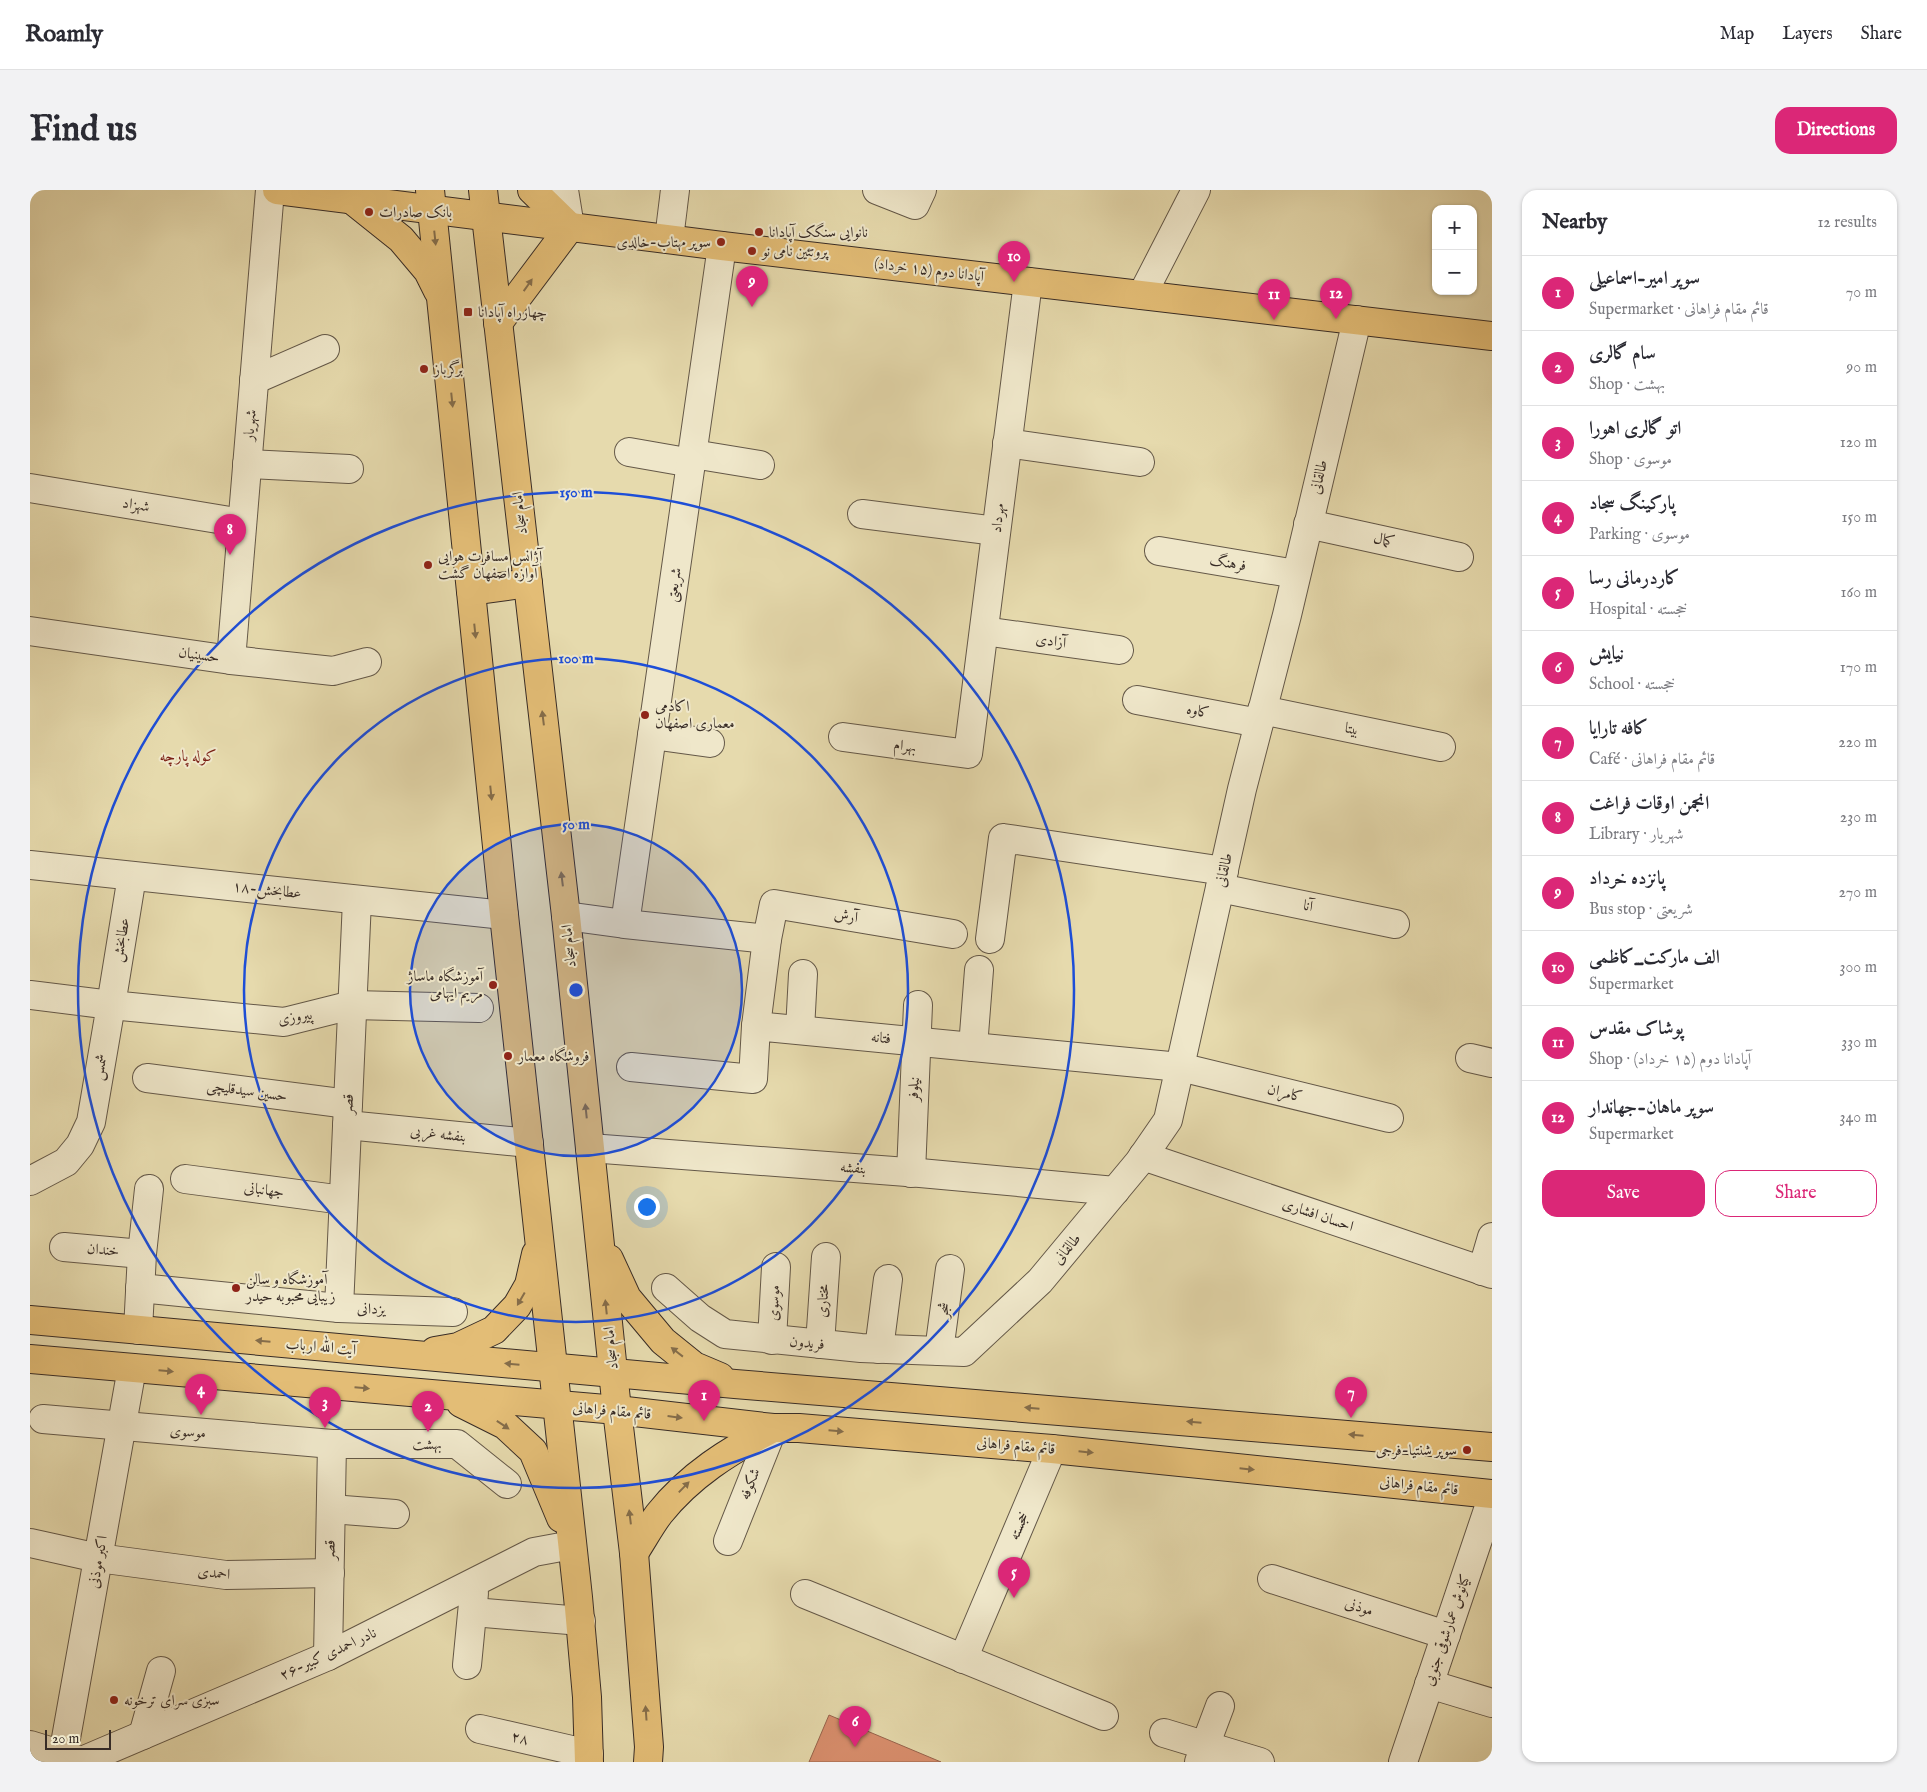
<!DOCTYPE html>
<html lang="en">
<head>
<meta charset="utf-8">
<style>
  :root { --surface:#fff; --page:#f2f2f3; --text:#2b2b33; --muted:#7c7c81; --line:#e1e1e2; --accent:#db2777 }
  body { margin:0; font-family:"IM FELL English",Amiri,serif; background:var(--page); color:var(--text) }
  .controls { position:absolute; right:15px; top:15px; display:grid; overflow:hidden; border-radius:10px; box-shadow:0 1px 4px #0004 }
  .controls button { width:45px; height:45px; display:grid; place-items:center; padding:0; border:0; border-bottom:1px solid var(--line); background:var(--surface); color:var(--text); font:25px sans-serif }
  .scale { position:absolute; left:15px; bottom:12px; width:66px; box-sizing:border-box; padding-left:5px; border:2px solid #382c26; border-top:0; font-size:14px; line-height:18px; white-space:nowrap; color:#382c26; -webkit-text-stroke:4px #efe7ca; paint-order:stroke }
  .you { position:absolute; left:616px; top:1016px; width:18px; height:18px; margin:-12px; border:4px solid #fff; border-radius:50%; background:#1a73e8; box-shadow:0 0 0 8px #1a73e833 }
  .badge { display:grid; place-items:center; width:32px; height:32px; border-radius:50%; background:var(--accent); color:#fff; font-size:16px; font-weight:700 }
  .pin { position:absolute; translate:-50% -41px; filter:drop-shadow(0 1px 2px #0008) }
  .pin::after { content:''; position:absolute; top:26px; width:18px; height:15px; background:inherit; clip-path:polygon(0 0,100% 0,50% 100%) }
  .list { margin:0; padding:0; list-style:none }
  h2 { display:flex; justify-content:space-between; align-items:center; height:65px; margin:0; padding:0 20px; font-size:21px }
  h2 small { font-size:16px; font-weight:400; color:var(--muted) }
  .list li { display:grid; grid-template-columns:32px 1fr auto; gap:15px; align-items:center; box-sizing:border-box; height:75px; padding:0 20px; border-top:1px solid var(--line) }
  .list b { display:block; font-size:19px; white-space:nowrap }
  .list p { margin:0; font-size:16px; white-space:nowrap; color:var(--muted) }
  .list em { font-size:16px; font-style:normal; color:var(--muted) }
  .actions { display:flex; gap:10px; padding:15px 20px }
  .actions a { flex:1; padding:11px 0; border:1px solid var(--accent); border-radius:15px; text-align:center; font-size:18px; color:var(--accent) }
  .actions .main { background:var(--accent); color:#fff }
  .map { position:relative; flex:none; width:1462px; height:1572px; overflow:hidden; border-radius:15px }
  header { display:flex; align-items:center; gap:30px; box-sizing:border-box; height:70px; padding:0 25px; background:var(--surface); border-bottom:1px solid var(--line) }
  header strong { font-size:24px }
  nav { display:flex; gap:28px; margin-inline-start:auto; font-size:18px }
  .intro { display:flex; align-items:center; justify-content:space-between; box-sizing:border-box; height:120px; padding:0 30px }
  h1 { margin:0; font-size:35px }
  .button { padding:12px 22px; border-radius:15px; background:var(--accent); color:#fff; font-size:18px; font-weight:700 }
  main { display:flex; gap:30px; padding:0 30px }
  aside { flex:1; background:var(--surface); border-radius:15px; box-shadow:0 1px 4px #0004 }
  .map>svg:first-child { display:block }
  .building { fill:#d98f6e; stroke:#98644d }
  .lines { fill:none; stroke-linecap:round; stroke-linejoin:round }
  .minor-casing { stroke:#645848; stroke-width:30 }
  .major-casing { stroke:#382c26; stroke-width:30 }
  .minor { stroke:#efe7ca; stroke-width:28 }
  .major { stroke:#e3bd76; stroke-width:28 }
  .oneway { fill:#856d4a }
  .ring { fill:none; stroke:#1d4ed8; stroke-width:2.5 }
  .poi-dot { fill:#8f2418; stroke:#efe7ca; stroke-width:2 }
  .labels { text-anchor:middle; dominant-baseline:central; stroke-width:4; stroke-linejoin:round; paint-order:stroke }
  .poi-label { font-size:15px; fill:#382c26; stroke:#efe7ca; text-anchor:start }
  .street-label { font-size:15px; fill:#382c26; stroke:#efe7ca }
  .neighbourhood-label { font-size:16px; fill:#7a1f14; stroke:#efe7ca }
  .centre { fill:#1d4ed8; stroke:#efe7ca; stroke-width:2.5 }
  .ring-label { font-size:15px; text-anchor:middle; font-weight:bold; fill:#1d4ed8; stroke:#efe7ca; stroke-width:4; stroke-linejoin:round; paint-order:stroke }
</style>
</head>
<body>
<header>
<strong>Roamly</strong>
<nav><a>Map</a><a>Layers</a><a>Share</a></nav>
</header>
<div class="intro"><h1>Find us</h1><a class="button">Directions</a></div>
<main>
<div class="map">
<svg width="1462" height="1572" viewBox="0 0 1462 1572">
  <rect width="100%" height="100%" fill="#e6daad"/>
  <filter id="stains"><feTurbulence type="fractalNoise" baseFrequency=".004" numOctaves="4"/><feColorMatrix values="0 0 0 0 .2 0 0 0 0 .09 0 0 0 0 .02 0 0 0 .5 -.17"/></filter>
  <radialGradient id="worn" r=".72"><stop offset=".6" stop-color="#630" stop-opacity="0"/><stop offset="1" stop-color="#630" stop-opacity=".3"/></radialGradient>
  <!-- building -->
  <polygon class="building" points="799,1525 911,1572 779,1572"/>
  <g class="lines">
    <defs>
      <g id="minor">
        <polyline points="534,0 540,37"/>
        <polyline points="847,0 885,15 892,0"/>
        <polyline points="639,49 645,0"/>
        <polyline points="1112,105 1166,0"/>
        <polyline points="224,190 295,159"/>
        <polyline points="977,253 1110,272"/>
        <polyline points="599,262 662,273"/>
        <polyline points="663,264 730,275"/>
        <polyline points="217,274 319,279"/>
        <polyline points="0,298 212,333"/>
        <polyline points="832,324 966,341"/>
        <polyline points="1278,334 1429,367"/>
        <polyline points="1129,361 1266,384"/>
        <polyline points="0,441 201,470 303,481 337,472"/>
        <polyline points="954,441 1089,460"/>
        <polyline points="201,470 240,0"/>
        <polyline points="1107,510 1229,533"/>
        <polyline points="1232,520 1411,557"/>
        <polyline points="622,545 680,553"/>
        <polyline points="813,547 938,564 998,92"/>
        <polyline points="0,675 474,725"/>
        <polyline points="102,686 81,815 254,832 322,815 449,818"/>
        <polyline points="1190,698 1365,734"/>
        <polyline points="536,726 595,734 737,749 744,714 923,744"/>
        <polyline points="595,734 692,56"/>
        <polyline points="960,749 973,648 1194,681"/>
        <polyline points="0,805 81,815 61,932 50,955 36,972 0,991"/>
        <polyline points="726,836 737,749"/>
        <polyline points="770,840 773,784"/>
        <polyline points="943,857 949,780"/>
        <polyline points="1440,868 1462,873"/>
        <polyline points="601,877 723,889 726,836 1150,877 1359,928"/>
        <polyline points="117,888 318,914"/>
        <polyline points="317,935 499,953"/>
        <polyline points="560,958 890,983 1085,1001"/>
        <polyline points="1113,966 1462,1084"/>
        <polyline points="881,983 888,815"/>
        <polyline points="155,989 313,1010"/>
        <polyline points="34,1057 112,1064"/>
        <polyline points="1452,1081 1462,1047"/>
        <polyline points="110,1098 309,1118 423,1122"/>
        <polyline points="636,1098 670,1128 695,1144 831,1158 934,1162 1010,1091 1109,972 1138,930 1212,599 1257,425 1327,130"/>
        <polyline points="309,1118 327,710"/>
        <polyline points="108,1140 112,1064 119,999"/>
        <polyline points="742,1150 746,1077"/>
        <polyline points="790,1154 796,1067"/>
        <polyline points="849,1159 858,1089"/>
        <polyline points="909,1161 920,1079"/>
        <polyline points="13,1229 302,1254 427,1254 477,1294"/>
        <polyline points="301,1319 365,1324"/>
        <polyline points="698,1351 743,1238"/>
        <polyline points="0,1353 68,1368 196,1385 300,1383"/>
        <polyline points="1242,1389 1416,1445"/>
        <polyline points="775,1404 1074,1526"/>
        <polyline points="443,1422 551,1431"/>
        <polyline points="298,1466 302,1254"/>
        <polyline points="933,1469 1022,1259"/>
        <polyline points="437,1475 444,1403"/>
        <polyline points="1399,1494 1462,1513"/>
        <polyline points="450,1539 559,1564"/>
        <polyline points="1134,1543 1230,1572"/>
        <polyline points="113,1545 131,1481"/>
        <polyline points="0,1555 49,1570"/>
        <polyline points="33,1565 102,1178"/>
        <polyline points="52,1571 298,1466 504,1362 542,1355"/>
        <polyline points="1169,1572 1190,1516"/>
        <polyline points="1373,1572 1462,1308"/>
      </g>
      <g id="major">
        <polyline points="247,0 692,56 1462,146"/>
        <polyline points="400,0 474,725 548,1407 557,1507 559,1572"/>
        <polyline points="453,0 536,726 587,1220 604,1363 619,1557 618,1572"/>
        <polyline points="321,9 371,49 398,81 408,101"/>
        <polyline points="468,133 540,37 502,0"/>
        <polyline points="441,401 498,393"/>
        <polyline points="579,1069 597,1108 633,1151 664,1176 690,1187"/>
        <polyline points="0,1130 705,1194 1462,1257"/>
        <polyline points="405,1161 428,1157 464,1140 487,1116 499,1095 506,1064"/>
        <polyline points="0,1169 587,1220 743,1238 769,1238 1022,1259 1462,1304"/>
        <polyline points="431,1213 475,1235 503,1261 531,1328"/>
        <path d="M604,1363C612,1351 620,1336 629,1324C660,1285 699,1261 743,1238"/>
      </g>
    </defs>
    <!-- minor casing -->
    <use href="#minor" class="minor-casing"/>
    <!-- major casing -->
    <use href="#major" class="major-casing"/>
    <!-- minor -->
    <use href="#minor" class="minor"/>
    <!-- major -->
    <use href="#major" class="major"/>
  </g>
  <!-- one-way arrows -->
  <defs><path id="oneway-solid" d="M-6-.8H1V-3.2L6.5 0L1 3.2V.8H-6Z" transform="scale(1.25)"/></defs>
  <g class="oneway">
    <use href="#oneway-solid" transform="translate(405 48) rotate(84)"/>
    <use href="#oneway-solid" transform="translate(498 95) rotate(-55)"/>
    <use href="#oneway-solid" transform="translate(422 210) rotate(84)"/>
    <use href="#oneway-solid" transform="translate(445 441) rotate(84)"/>
    <use href="#oneway-solid" transform="translate(513 528) rotate(-97)"/>
    <use href="#oneway-solid" transform="translate(461 603) rotate(84)"/>
    <use href="#oneway-solid" transform="translate(532 689) rotate(-97)"/>
    <use href="#oneway-solid" transform="translate(556 921) rotate(-96)"/>
    <use href="#oneway-solid" transform="translate(491 1109) rotate(120)"/>
    <use href="#oneway-solid" transform="translate(576 1117) rotate(-96)"/>
    <use href="#oneway-solid" transform="translate(233 1151) rotate(-175)"/>
    <use href="#oneway-solid" transform="translate(647 1162) rotate(-142)"/>
    <use href="#oneway-solid" transform="translate(482 1174) rotate(-175)"/>
    <use href="#oneway-solid" transform="translate(136 1181) rotate(5)"/>
    <use href="#oneway-solid" transform="translate(332 1198) rotate(5)"/>
    <use href="#oneway-solid" transform="translate(1002 1218) rotate(-175)"/>
    <use href="#oneway-solid" transform="translate(645 1227) rotate(7)"/>
    <use href="#oneway-solid" transform="translate(1164 1232) rotate(-175)"/>
    <use href="#oneway-solid" transform="translate(473 1235) rotate(34)"/>
    <use href="#oneway-solid" transform="translate(806 1241) rotate(5)"/>
    <use href="#oneway-solid" transform="translate(1326 1245) rotate(-175)"/>
    <use href="#oneway-solid" transform="translate(1056 1262) rotate(6)"/>
    <use href="#oneway-solid" transform="translate(1217 1279) rotate(6)"/>
    <use href="#oneway-solid" transform="translate(654 1297) rotate(-46)"/>
    <use href="#oneway-solid" transform="translate(600 1327) rotate(-97)"/>
    <use href="#oneway-solid" transform="translate(616 1523) rotate(-94)"/>
  </g>
  <!-- distance rings -->
  <circle cx="546" cy="800" r="166" fill="#1d4ed8" fill-opacity=".12"/>
  <g class="ring">
    <circle cx="546" cy="800" r="166"/>
    <circle cx="546" cy="800" r="332"/>
    <circle cx="546" cy="800" r="498"/>
  </g>
  <!-- markers -->
  <g class="poi-dot">
    <circle cx="339" cy="22" r="5"/>
    <circle cx="729" cy="42" r="5"/>
    <circle cx="691" cy="52" r="5"/>
    <circle cx="722" cy="61" r="5"/>
    <rect x="433" y="117" width="10" height="10" rx="2.5"/>
    <circle cx="394" cy="179" r="5"/>
    <circle cx="398" cy="375" r="5"/>
    <circle cx="615" cy="525" r="5"/>
    <circle cx="463" cy="795" r="5"/>
    <circle cx="478" cy="866" r="5"/>
    <circle cx="206" cy="1098" r="5"/>
    <circle cx="1437" cy="1260" r="5"/>
    <circle cx="84" cy="1510" r="5"/>
  </g>
  <g class="labels">
    <!-- poi labels -->
    <g class="poi-label">
      <text x="349" y="22">بانک صادرات</text>
      <text x="739" y="42">نانوایی سنگک آپادانا</text>
      <text x="681" y="52" text-anchor="end">سوپر مهتاب-خالدی</text>
      <text x="732" y="61">پروتئین نامی نو</text>
      <text x="448" y="122">چهارراه آپادانا</text>
      <text x="404" y="179">برگرباز</text>
      <text x="408" y="366">آژانس مسافرت هوایی<tspan x="408" dy="17">آوازه اصفهان گشت</tspan></text>
      <text x="625" y="516">اکادمی<tspan x="625" dy="17">معماری اصفهان</tspan></text>
      <text x="453" y="786" text-anchor="end">آموزشگاه ماساژ<tspan x="453" dy="17">مریم ایهامی</tspan></text>
      <text x="488" y="866">فروشگاه معمار</text>
      <text x="216" y="1089">آموزشگاه و سالن<tspan x="216" dy="17">زیبایی محبوبه حیدر</tspan></text>
      <text x="1427" y="1260" text-anchor="end">سوپر شنتیا-فرجی</text>
      <text x="94" y="1510">سبزی سرای ترخونه</text>
    </g>
    <!-- street labels -->
    <g class="street-label">
      <text transform="translate(899 80) rotate(7)">آپادانا دوم (۱۵ خرداد)</text>
      <text transform="translate(220 235) rotate(-85)">شهریار</text>
      <text transform="translate(1289 287) rotate(-77)">طالقانی</text>
      <text transform="translate(106 315) rotate(9)">شهزاد</text>
      <text transform="translate(490 323) rotate(-97)">امام سجاد</text>
      <text transform="translate(968 328) rotate(-83)">مهرداد</text>
      <text transform="translate(1354 350) rotate(12)">کمال</text>
      <text transform="translate(1198 373) rotate(10)">فرهنگ</text>
      <text transform="translate(644 395) rotate(-82)">شریعتی</text>
      <text transform="translate(1021 451) rotate(8)">آزادی</text>
      <text transform="translate(169 465) rotate(8)">حسینیان</text>
      <text transform="translate(1168 521) rotate(11)">کاوه</text>
      <text transform="translate(1322 539) rotate(12)">بیتا</text>
      <text transform="translate(875 556) rotate(8)">بهرام</text>
      <text transform="translate(1194 680) rotate(-77)">طالقانی</text>
      <text transform="translate(237 700) rotate(6)">۱۸-عطابخش</text>
      <text transform="translate(1278 716) rotate(11)">آنا</text>
      <text transform="translate(816 726) rotate(9)">آرش</text>
      <text transform="translate(91 750) rotate(-80)">عطابخش</text>
      <text transform="translate(539 756) rotate(-96)">امام سجاد</text>
      <text transform="translate(265 827) rotate(-9)">پیروزی</text>
      <text transform="translate(851 848) rotate(6)">فتانه</text>
      <text transform="translate(70 877) rotate(-80)">شمس</text>
      <text transform="translate(884 899) rotate(-87)">نیلوفر</text>
      <text transform="translate(217 901) rotate(8)">حسین سیدقلیچی</text>
      <text transform="translate(1255 903) rotate(14)">کامران</text>
      <text transform="translate(318 914) rotate(-87)">قصر</text>
      <text transform="translate(408 944) rotate(6)">بنفشه غربی</text>
      <text transform="translate(823 978) rotate(4)">بنفشه</text>
      <text transform="translate(234 1000) rotate(7)">جهانبانی</text>
      <text transform="translate(1288 1025) rotate(19)">احسان افشاری</text>
      <text transform="translate(1037 1059) rotate(-50)">طالقانی</text>
      <text transform="translate(73 1060) rotate(5)">خندان</text>
      <text transform="translate(793 1111) rotate(-86)">مختاری</text>
      <text transform="translate(744 1113) rotate(-87)">موسوی</text>
      <text transform="translate(341 1119) rotate(2)">یزدانی</text>
      <text transform="translate(914 1120) rotate(-82)">شجر</text>
      <text transform="translate(777 1153) rotate(5)">فریدون</text>
      <text transform="translate(291 1157) rotate(5)">آیت الله ارباب</text>
      <text transform="translate(581 1158) rotate(-96)">امام سجاد</text>
      <text transform="translate(582 1221) rotate(5)">قائم مقام فراهانی</text>
      <text transform="translate(158 1242) rotate(5)">موسوی</text>
      <text x="397" y="1254">بهشت</text>
      <text transform="translate(986 1256) rotate(5)">قائم مقام فراهانی</text>
      <text transform="translate(720 1294) rotate(-68)">شکوفه</text>
      <text transform="translate(1389 1296) rotate(6)">قائم مقام فراهانی</text>
      <text transform="translate(989 1336) rotate(-67)">خجسته</text>
      <text transform="translate(300 1360) rotate(-89)">قصر</text>
      <text transform="translate(68 1372) rotate(-80)">اکبر موذنی</text>
      <text transform="translate(184 1383) rotate(6)">احمدی</text>
      <text transform="translate(1329 1417) rotate(18)">موذنی</text>
      <text transform="translate(1417 1440) rotate(-71)">کیانوش عمارشوقی جنوبی</text>
      <text transform="translate(298 1464) rotate(-25)">۲۶-نادر احمدی کبیر</text>
      <text transform="translate(490 1548) rotate(13)">۲۸</text>
    </g>
    <!-- neighbourhood labels -->
    <g class="neighbourhood-label">
      <text x="158" y="567">کوله پارچه</text>
    </g>
  </g>
  <circle cx="546" cy="800" r="8" class="centre"/>
  <g class="ring-label">
    <text x="546" y="307">150 m</text>
    <text x="546" y="473">100 m</text>
    <text x="546" y="639">50 m</text>
  </g>
  <rect width="100%" height="100%" filter="url(#stains)"/>
  <rect width="100%" height="100%" fill="url(#worn)"/>
</svg>
<div class="controls">
<button>+</button>
<button>−</button>
</div>
<div class="scale">20 m</div>
<div class="you"></div>
<div class="pin badge" style="left:674px;top:1231px">1</div>
<div class="pin badge" style="left:398px;top:1242px">2</div>
<div class="pin badge" style="left:295px;top:1238px">3</div>
<div class="pin badge" style="left:171px;top:1225px">4</div>
<div class="pin badge" style="left:984px;top:1408px">5</div>
<div class="pin badge" style="left:825px;top:1557px">6</div>
<div class="pin badge" style="left:1321px;top:1228px">7</div>
<div class="pin badge" style="left:200px;top:365px">8</div>
<div class="pin badge" style="left:722px;top:117px">9</div>
<div class="pin badge" style="left:984px;top:92px">10</div>
<div class="pin badge" style="left:1244px;top:130px">11</div>
<div class="pin badge" style="left:1306px;top:129px">12</div>
</div>
<aside>
<h2>Nearby<small>12 results</small></h2>
<ul class="list">
<li><span class="badge">1</span><div><b>سوپر امیر-اسماعیلی</b><p>Supermarket · قائم مقام فراهانی</p></div><em>70 m</em></li>
<li><span class="badge">2</span><div><b>سام گالری</b><p>Shop · بهشت</p></div><em>90 m</em></li>
<li><span class="badge">3</span><div><b>اتو گالری اهورا</b><p>Shop · موسوی</p></div><em>120 m</em></li>
<li><span class="badge">4</span><div><b>پارکینگ سجاد</b><p>Parking · موسوی</p></div><em>150 m</em></li>
<li><span class="badge">5</span><div><b>کاردرمانی رسا</b><p>Hospital · خجسته</p></div><em>160 m</em></li>
<li><span class="badge">6</span><div><b>نیایش</b><p>School · خجسته</p></div><em>170 m</em></li>
<li><span class="badge">7</span><div><b>کافه تارایا</b><p>Café · قائم مقام فراهانی</p></div><em>220 m</em></li>
<li><span class="badge">8</span><div><b>انجمن اوقات فراغت</b><p>Library · شهریار</p></div><em>230 m</em></li>
<li><span class="badge">9</span><div><b>پانزده خرداد</b><p>Bus stop · شریعتی</p></div><em>270 m</em></li>
<li><span class="badge">10</span><div><b>الف مارکت_کاظمی</b><p>Supermarket</p></div><em>300 m</em></li>
<li><span class="badge">11</span><div><b>پوشاک مقدس</b><p>Shop · آپادانا دوم (۱۵ خرداد)</p></div><em>330 m</em></li>
<li><span class="badge">12</span><div><b>سوپر ماهان-جهاندار</b><p>Supermarket</p></div><em>340 m</em></li>
</ul>
<div class="actions"><a class="main">Save</a><a>Share</a></div>
</aside>
</main>
</body>
</html>
